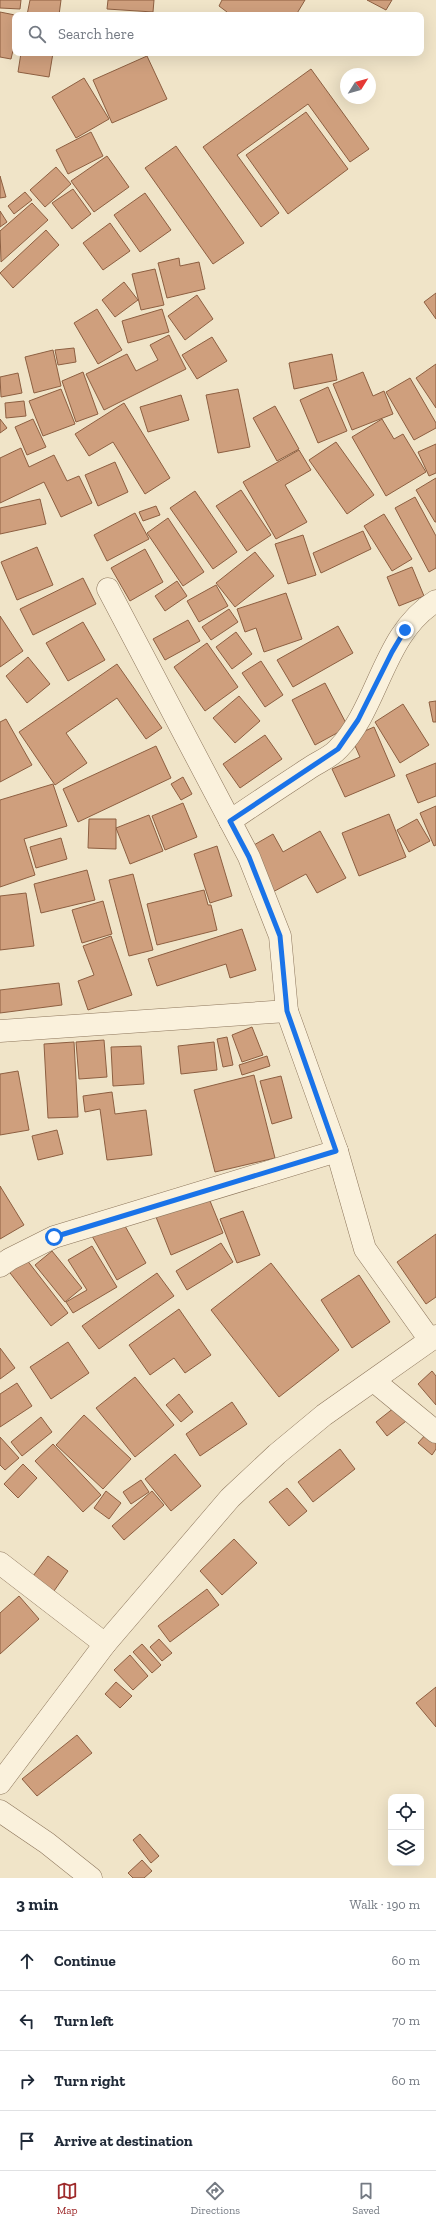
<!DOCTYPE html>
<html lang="en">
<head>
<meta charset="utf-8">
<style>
  :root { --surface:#fff; --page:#f2f2f3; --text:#1f2937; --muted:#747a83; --line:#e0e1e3; --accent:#9e2a2b }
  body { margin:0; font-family:"Zilla Slab",serif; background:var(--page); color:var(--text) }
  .controls { position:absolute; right:12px; bottom:12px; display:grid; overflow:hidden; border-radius:8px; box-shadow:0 4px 16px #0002 }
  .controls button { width:36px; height:36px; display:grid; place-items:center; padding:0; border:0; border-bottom:1px solid var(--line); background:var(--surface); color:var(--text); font:20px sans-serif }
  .compass { position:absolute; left:340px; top:68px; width:36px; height:36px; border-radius:50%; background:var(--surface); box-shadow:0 4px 16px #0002; rotate:53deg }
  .stop { position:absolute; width:12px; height:12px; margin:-9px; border:3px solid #1a73e8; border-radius:50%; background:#fff }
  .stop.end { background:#1a73e8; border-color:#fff; box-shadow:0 1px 4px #0008 }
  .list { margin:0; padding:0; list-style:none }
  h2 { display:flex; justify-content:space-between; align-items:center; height:52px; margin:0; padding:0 16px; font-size:17px }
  h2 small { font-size:13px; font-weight:400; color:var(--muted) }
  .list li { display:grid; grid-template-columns:26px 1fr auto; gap:12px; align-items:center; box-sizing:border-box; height:60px; padding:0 16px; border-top:1px solid var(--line) }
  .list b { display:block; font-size:15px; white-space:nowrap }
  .list em { font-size:13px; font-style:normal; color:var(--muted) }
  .icon { flex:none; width:22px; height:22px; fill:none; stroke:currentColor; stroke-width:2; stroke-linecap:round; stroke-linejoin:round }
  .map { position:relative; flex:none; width:436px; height:1878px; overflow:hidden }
  .search { position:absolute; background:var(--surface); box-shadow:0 4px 16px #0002; left:12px; right:12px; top:12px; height:44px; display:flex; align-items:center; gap:10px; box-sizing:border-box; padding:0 14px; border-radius:8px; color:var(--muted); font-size:15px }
  .sheet { height:292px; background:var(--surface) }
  nav { display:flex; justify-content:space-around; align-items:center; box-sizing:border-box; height:56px; border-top:1px solid var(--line); background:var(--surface); font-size:11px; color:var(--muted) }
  nav a { display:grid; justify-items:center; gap:2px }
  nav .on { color:var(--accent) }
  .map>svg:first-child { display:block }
  .building { fill:#cf9f7d; stroke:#8d5f41 }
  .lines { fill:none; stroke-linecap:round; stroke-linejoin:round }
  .minor-casing { stroke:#8d765c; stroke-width:23 }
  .minor { stroke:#faf1dc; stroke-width:22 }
  .route { stroke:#1a73e8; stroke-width:5 }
</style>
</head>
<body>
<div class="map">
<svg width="436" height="1878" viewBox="0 0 436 1878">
  <rect width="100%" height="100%" fill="#f0e4c8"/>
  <!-- building -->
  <g class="building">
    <polygon points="0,0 21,0 20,9 0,8"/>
    <polygon points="30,0 61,0 59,15 27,15"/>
    <polygon points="108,0 154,0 153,12 107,9"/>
    <polygon points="222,0 305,0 296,15 225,15 227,12 219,6"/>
    <polygon points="367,0 392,0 386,10"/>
    <polygon points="0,12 15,15 15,42 11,59 0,57"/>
    <polygon points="107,13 127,15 107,15"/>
    <polygon points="21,53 53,53 49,77 18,72"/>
    <polygon points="147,56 167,99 112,123 93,80"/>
    <polygon points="311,69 369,149 350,162 308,104 237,155 279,213 261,227 203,147"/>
    <polygon points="84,78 109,119 76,138 52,97"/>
    <polygon points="306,112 348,169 288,214 246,155"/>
    <polygon points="91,132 103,156 68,174 56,150"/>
    <polygon points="176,146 244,243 213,264 145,168"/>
    <polygon points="107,156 129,187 94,212 71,181"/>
    <polygon points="56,167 71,184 45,207 30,190"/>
    <polygon points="0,176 6,197 0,198"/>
    <polygon points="73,189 91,214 72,229 52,203"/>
    <polygon points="25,192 32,200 14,214 8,206"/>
    <polygon points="145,193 171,230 140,252 114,215"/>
    <polygon points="32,203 48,220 1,262 0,231"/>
    <polygon points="0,211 7,222 0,227"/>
    <polygon points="110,223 130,251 103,270 83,243"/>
    <polygon points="46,230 59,245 13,288 0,273"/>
    <polygon points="179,258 180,266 199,262 205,289 167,298 158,263"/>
    <polygon points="155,269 164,305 141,310 132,274"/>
    <polygon points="124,282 138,300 115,317 102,300"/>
    <polygon points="436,293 436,319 424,302"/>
    <polygon points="197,295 213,319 185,340 168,316"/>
    <polygon points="97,309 122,350 98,364 74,323"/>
    <polygon points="162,309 169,332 128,343 122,321"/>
    <polygon points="169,335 186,369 104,410 86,374 127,354 136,371 158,360 150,345"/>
    <polygon points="212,337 227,361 197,379 182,355"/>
    <polygon points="74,348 76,362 58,365 55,350"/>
    <polygon points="53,350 61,386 34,393 25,357"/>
    <polygon points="332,354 337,380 294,389 289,363"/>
    <polygon points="436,364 436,408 416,378"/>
    <polygon points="83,372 98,414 76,422 62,381"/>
    <polygon points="363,372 373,396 384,391 393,414 352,430 333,384"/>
    <polygon points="18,373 22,393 1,397 0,377"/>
    <polygon points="410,378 436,423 436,428 414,440 386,392"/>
    <polygon points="328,387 347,431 318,443 300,400"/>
    <polygon points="61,389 75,424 43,436 29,401"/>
    <polygon points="238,389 250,447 218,453 206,395"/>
    <polygon points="181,395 189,420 148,432 140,407"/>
    <polygon points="24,401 26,416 6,418 5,403"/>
    <polygon points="124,403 170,478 145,494 113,442 89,456 75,434"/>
    <polygon points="275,406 299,449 277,461 253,418"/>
    <polygon points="0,419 7,428 0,433"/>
    <polygon points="33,419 46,447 27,455 15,427"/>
    <polygon points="382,419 394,439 403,434 426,472 386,496 352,437"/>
    <polygon points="336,442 374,495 347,514 309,460"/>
    <polygon points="436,444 436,473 429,476 418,452"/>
    <polygon points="21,448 29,467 54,455 67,481 79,476 92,503 61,517 44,482 0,503 0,458"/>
    <polygon points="299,450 311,470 285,485 307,522 276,539 243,482"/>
    <polygon points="115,462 128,492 98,506 85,475"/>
    <polygon points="436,478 436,522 435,522 416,490"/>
    <polygon points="241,490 271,535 247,551 216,506"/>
    <polygon points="195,491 237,552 213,569 170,508"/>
    <polygon points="415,497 436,536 436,568 429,572 395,508"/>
    <polygon points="40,499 46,524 0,534 0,508"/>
    <polygon points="156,506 160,515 143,521 139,512"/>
    <polygon points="135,513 149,539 107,561 94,535"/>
    <polygon points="384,514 412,559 392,571 364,526"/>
    <polygon points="168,518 204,572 183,586 147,533"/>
    <polygon points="363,531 371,549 321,573 313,553"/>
    <polygon points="303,535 316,575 288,584 275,544"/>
    <polygon points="37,547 53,585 17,600 1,562"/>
    <polygon points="145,549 163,582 130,601 111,568"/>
    <polygon points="255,552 274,576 235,607 216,583"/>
    <polygon points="412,567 424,596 399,606 387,577"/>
    <polygon points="83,578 96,604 33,635 20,609"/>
    <polygon points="177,581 187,596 165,611 155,596"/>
    <polygon points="216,585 228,606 199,622 187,601"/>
    <polygon points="286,593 302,639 264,652 256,628 245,632 237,609"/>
    <polygon points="229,609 238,622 211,640 202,627"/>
    <polygon points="0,616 23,651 0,667"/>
    <polygon points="188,620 200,641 165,660 153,639"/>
    <polygon points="83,622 105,660 68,681 46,643"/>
    <polygon points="338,626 353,653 293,687 277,660"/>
    <polygon points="236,632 252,654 232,669 216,647"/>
    <polygon points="207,643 238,687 205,711 174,667"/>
    <polygon points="28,657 50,684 27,703 6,676"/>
    <polygon points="261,661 283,695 265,707 242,673"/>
    <polygon points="117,664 162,728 146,739 117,698 66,733 87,763 55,785 19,732"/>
    <polygon points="325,683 348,727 315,745 292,700"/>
    <polygon points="239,696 260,721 235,743 213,718"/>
    <polygon points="436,701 436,722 433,722 429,702"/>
    <polygon points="403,704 429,745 400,763 375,722"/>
    <polygon points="6,719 32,765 0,782 0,722"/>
    <polygon points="374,727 395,776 345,797 332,769 360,757 351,737"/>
    <polygon points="265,735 282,759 240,788 223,764"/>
    <polygon points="156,746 171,778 78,822 63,789"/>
    <polygon points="436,763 436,796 418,803 406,775"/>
    <polygon points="183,777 192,794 181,800 171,784"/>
    <polygon points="53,784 67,826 24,839 35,875 0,887 0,800"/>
    <polygon points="183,803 197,837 165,850 152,816"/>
    <polygon points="436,806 436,845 434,846 420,813"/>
    <polygon points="389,814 406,857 359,876 342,833"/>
    <polygon points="149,815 163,851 130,864 116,828"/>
    <polygon points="89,819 116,819 116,849 88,848"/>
    <polygon points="417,819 430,841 409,852 397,830"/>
    <polygon points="320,831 346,878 317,893 306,874 271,893 247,849 273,834 283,852"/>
    <polygon points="61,838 67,859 36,868 30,847"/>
    <polygon points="217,846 232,896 210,903 194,854"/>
    <polygon points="87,870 95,900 41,913 34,884"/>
    <polygon points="133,874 153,950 129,956 109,880"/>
    <polygon points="204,890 208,905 211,905 217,930 157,945 147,904"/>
    <polygon points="26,893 34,946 0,950 0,896"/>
    <polygon points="103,901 112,934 82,943 72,910"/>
    <polygon points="242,929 256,970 230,978 226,964 157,986 148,959"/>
    <polygon points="111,936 132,995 88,1010 78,981 94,975 83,946"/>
    <polygon points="59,983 62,1005 0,1013 0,990"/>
    <polygon points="252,1027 263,1055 242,1062 232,1035"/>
    <polygon points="227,1037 233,1065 223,1067 217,1039"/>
    <polygon points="104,1040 107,1077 79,1079 76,1042"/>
    <polygon points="74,1042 78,1117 48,1118 44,1044"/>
    <polygon points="214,1042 217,1070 181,1074 178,1046"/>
    <polygon points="141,1046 144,1084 113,1086 111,1047"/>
    <polygon points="267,1056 270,1066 242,1075 239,1065"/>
    <polygon points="18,1071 29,1130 0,1135 0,1074"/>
    <polygon points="254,1075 275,1158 215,1172 194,1090"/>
    <polygon points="281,1076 292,1118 272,1124 260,1081"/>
    <polygon points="112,1092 115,1114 146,1110 152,1155 107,1160 100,1109 85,1112 83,1096"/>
    <polygon points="57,1130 63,1154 38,1160 32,1136"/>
    <polygon points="0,1186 24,1225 0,1239"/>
    <polygon points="208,1196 223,1233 171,1255 156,1217"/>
    <polygon points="243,1211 260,1255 237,1263 220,1219"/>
    <polygon points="121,1219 146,1263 117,1280 92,1236"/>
    <polygon points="436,1234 436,1297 426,1304 397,1262"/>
    <polygon points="221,1243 233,1262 187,1290 176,1271"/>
    <polygon points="92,1246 117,1287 73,1313 66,1302 87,1290 68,1260"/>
    <polygon points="52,1251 82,1288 65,1302 35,1265"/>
    <polygon points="23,1255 68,1313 51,1326 7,1269"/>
    <polygon points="271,1263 339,1350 279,1397 211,1310"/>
    <polygon points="157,1273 174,1296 99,1349 82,1326"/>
    <polygon points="359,1275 390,1322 352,1348 321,1300"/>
    <polygon points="179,1309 211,1355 185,1373 174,1358 150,1375 129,1345"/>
    <polygon points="68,1342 89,1373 51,1399 30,1367"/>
    <polygon points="0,1348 15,1368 0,1379"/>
    <polygon points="432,1371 436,1376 436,1405 418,1384"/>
    <polygon points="135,1377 174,1425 135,1457 96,1408"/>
    <polygon points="17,1383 32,1406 0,1427 0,1394"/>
    <polygon points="179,1394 193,1412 181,1422 166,1405"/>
    <polygon points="232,1402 247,1424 200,1456 186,1434"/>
    <polygon points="399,1404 410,1418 387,1436 376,1422"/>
    <polygon points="84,1415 131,1459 103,1489 56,1445"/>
    <polygon points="41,1417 52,1432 22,1456 11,1442"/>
    <polygon points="427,1433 436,1441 436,1449 432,1455 418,1443"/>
    <polygon points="0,1437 19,1458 5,1470 0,1465"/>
    <polygon points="53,1444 101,1495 83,1512 35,1461"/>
    <polygon points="340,1449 355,1469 313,1502 298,1482"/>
    <polygon points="175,1454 201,1486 171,1511 145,1479"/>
    <polygon points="23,1464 37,1478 18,1498 4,1484"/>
    <polygon points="141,1480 149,1492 131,1504 123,1492"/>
    <polygon points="287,1488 307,1511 289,1526 269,1502"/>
    <polygon points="106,1491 121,1503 109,1519 94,1508"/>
    <polygon points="152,1491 164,1505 124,1540 112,1526"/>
    <polygon points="234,1539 257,1563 222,1595 200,1571"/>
    <polygon points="48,1556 68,1571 54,1591 33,1576"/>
    <polygon points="207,1589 219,1605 170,1642 158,1626"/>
    <polygon points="19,1596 39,1619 0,1654 0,1613"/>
    <polygon points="159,1639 172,1653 162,1661 150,1647"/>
    <polygon points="142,1644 161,1665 152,1673 133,1652"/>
    <polygon points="130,1655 148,1676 133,1690 114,1670"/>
    <polygon points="116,1682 132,1696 120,1708 105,1694"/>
    <polygon points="436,1687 436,1727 416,1703"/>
    <polygon points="77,1735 92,1753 37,1796 22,1779"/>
    <polygon points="140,1834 159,1856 151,1863 133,1840"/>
    <polygon points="142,1860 152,1871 144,1878 133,1878 128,1873"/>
  </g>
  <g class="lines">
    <defs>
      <g id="minor">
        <polyline points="108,589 249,857 280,936 287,1011 337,1151 365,1249 430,1340"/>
        <path d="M230,821C256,803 282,786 308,769C318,762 331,757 338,749C379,707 383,633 436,601"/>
        <polyline points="0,1031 287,1011"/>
        <polyline points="0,1266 10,1259 54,1237 337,1151"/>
        <polyline points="374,1381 436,1432"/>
        <polyline points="0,1563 105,1644"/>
        <polyline points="0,1783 105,1644 230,1498 277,1454 324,1415 436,1336"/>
        <polyline points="0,1811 47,1843 91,1878"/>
      </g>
    </defs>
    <!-- minor casing -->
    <use href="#minor" class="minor-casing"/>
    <!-- minor -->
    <use href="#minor" class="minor"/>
  </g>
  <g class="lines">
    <!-- route -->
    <polyline class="route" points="54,1237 336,1151 287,1011 280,936 249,857 230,821 338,749 358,720 392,652 405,630"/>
  </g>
</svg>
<div class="controls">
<button><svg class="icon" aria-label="locate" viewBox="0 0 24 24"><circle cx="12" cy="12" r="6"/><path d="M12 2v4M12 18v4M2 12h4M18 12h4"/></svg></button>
<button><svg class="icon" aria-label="layers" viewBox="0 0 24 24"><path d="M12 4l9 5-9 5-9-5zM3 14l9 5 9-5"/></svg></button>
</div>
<svg class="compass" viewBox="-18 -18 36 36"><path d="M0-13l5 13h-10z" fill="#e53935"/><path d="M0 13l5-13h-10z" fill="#747a83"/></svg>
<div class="stop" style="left:54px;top:1237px"></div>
<div class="stop end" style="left:405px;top:630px"></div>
<div class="search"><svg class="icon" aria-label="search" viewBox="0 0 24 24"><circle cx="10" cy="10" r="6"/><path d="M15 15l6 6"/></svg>Search here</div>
</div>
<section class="sheet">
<h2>3 min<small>Walk · 190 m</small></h2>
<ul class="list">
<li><svg class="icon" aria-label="ahead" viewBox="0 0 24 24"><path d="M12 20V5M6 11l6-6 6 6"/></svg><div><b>Continue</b></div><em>60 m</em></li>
<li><svg class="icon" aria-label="left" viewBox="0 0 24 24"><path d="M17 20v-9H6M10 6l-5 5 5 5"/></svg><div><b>Turn left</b></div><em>70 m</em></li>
<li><svg class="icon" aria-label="right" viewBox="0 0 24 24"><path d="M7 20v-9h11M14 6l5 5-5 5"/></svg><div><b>Turn right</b></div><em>60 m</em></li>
<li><svg class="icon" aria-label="arrive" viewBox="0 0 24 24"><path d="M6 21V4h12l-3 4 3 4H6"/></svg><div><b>Arrive at destination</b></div></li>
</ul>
</section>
<nav>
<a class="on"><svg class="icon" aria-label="map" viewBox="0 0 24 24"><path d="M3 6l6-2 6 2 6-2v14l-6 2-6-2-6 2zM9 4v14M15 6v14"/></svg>Map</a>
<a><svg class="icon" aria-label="directions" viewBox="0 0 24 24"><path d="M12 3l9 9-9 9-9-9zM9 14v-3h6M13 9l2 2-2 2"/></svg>Directions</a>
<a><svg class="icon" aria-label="saved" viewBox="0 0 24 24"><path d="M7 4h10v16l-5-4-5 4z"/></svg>Saved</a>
</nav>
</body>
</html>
